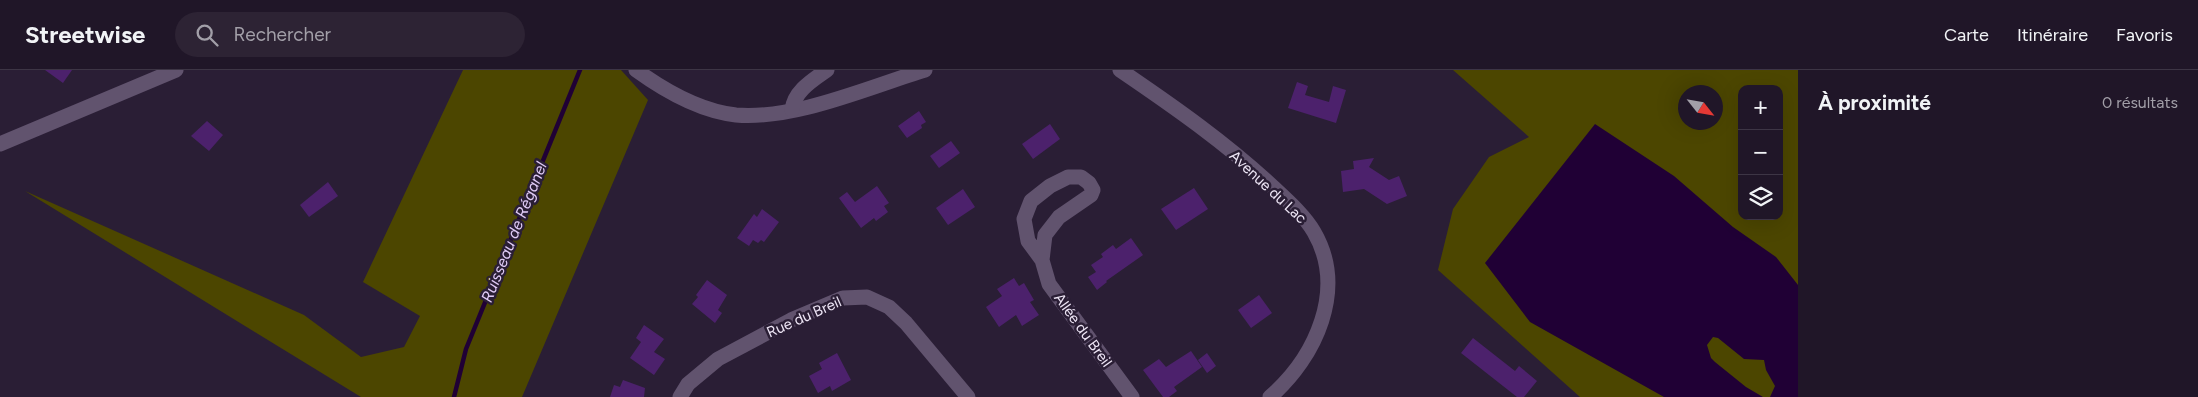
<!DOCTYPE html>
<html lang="fr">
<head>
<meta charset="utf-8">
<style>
  :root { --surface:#201628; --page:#2d2334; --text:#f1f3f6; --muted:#a29fa8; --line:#3d3545 }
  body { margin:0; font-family:Figtree,sans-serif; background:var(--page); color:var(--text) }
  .controls { position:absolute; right:15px; top:15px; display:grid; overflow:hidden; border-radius:10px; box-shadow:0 5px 20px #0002 }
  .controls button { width:45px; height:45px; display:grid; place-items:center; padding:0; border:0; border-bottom:1px solid var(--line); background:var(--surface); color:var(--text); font:25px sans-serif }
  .compass { position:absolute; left:1678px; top:15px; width:45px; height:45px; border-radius:50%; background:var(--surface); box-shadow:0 5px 20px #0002; rotate:121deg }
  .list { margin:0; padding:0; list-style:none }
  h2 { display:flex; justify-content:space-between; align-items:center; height:65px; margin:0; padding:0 20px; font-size:21px }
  h2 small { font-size:16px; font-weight:400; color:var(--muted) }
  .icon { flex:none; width:28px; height:28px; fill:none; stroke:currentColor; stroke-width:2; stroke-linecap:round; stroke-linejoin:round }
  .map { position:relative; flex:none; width:1798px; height:327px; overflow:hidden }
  header { display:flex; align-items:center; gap:30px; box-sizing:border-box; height:70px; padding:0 25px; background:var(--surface); border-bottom:1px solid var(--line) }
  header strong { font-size:24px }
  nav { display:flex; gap:28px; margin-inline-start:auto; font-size:18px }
  .search { width:350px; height:45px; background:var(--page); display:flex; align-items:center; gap:12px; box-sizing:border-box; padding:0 18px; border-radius:28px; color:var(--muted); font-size:19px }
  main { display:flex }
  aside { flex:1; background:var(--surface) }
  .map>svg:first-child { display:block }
  .green { fill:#4c4600; fill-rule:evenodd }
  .water { fill:#200035 }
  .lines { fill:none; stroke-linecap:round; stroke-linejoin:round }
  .stream { stroke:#200035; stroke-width:4.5 }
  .building { fill:#4c216c }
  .minor { stroke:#61536e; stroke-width:15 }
  .labels { text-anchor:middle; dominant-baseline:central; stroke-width:5; stroke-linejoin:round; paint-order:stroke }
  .street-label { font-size:15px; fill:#ede5f5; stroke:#2a1e35 }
  .water-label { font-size:16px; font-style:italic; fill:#e1ccf7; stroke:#2a1e35 }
</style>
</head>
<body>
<header>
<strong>Streetwise</strong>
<div class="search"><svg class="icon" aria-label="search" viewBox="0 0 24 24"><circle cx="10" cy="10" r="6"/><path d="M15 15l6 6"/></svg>Rechercher</div>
<nav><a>Carte</a><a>Itinéraire</a><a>Favoris</a></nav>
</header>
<main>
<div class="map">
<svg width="1798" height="327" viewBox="0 0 1798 327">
  <rect width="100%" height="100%" fill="#2a1e35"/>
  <!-- green -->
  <g class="green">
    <polygon points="463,0 621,0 648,30 522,327 361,327 25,121 304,245 361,287 404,277 420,246 363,212"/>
    <path d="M1453,0H1798V327H1580L1438,200L1453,139L1489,87L1529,67ZM1742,19H1779V146H1742ZM1686,22H1716V52H1686Z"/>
  </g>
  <!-- water -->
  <polygon class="water" points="1595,54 1674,106 1733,157 1776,187 1798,215 1798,327 1770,327 1775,316 1766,300 1764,290 1744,289 1718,268 1713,267 1707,275 1711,288 1715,292 1746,317 1763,327 1664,327 1530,252 1485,193"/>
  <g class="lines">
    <!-- stream -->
    <polyline class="stream" points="454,327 466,279 580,0"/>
  </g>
  <!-- building -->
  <g class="building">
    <polygon points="45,0 72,0 63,13"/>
    <polygon points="1297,12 1308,16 1305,25 1329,32 1333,16 1346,20 1336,53 1288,38"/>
    <polygon points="919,41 926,52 921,55 922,58 907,68 898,56"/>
    <polygon points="207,51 223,65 209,81 191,66"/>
    <polygon points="1050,54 1060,69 1033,89 1022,74"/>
    <polygon points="951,71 960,83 939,98 930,86"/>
    <polygon points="1374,88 1369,97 1389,110 1399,106 1407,126 1387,134 1364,119 1343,122 1341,101 1354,99 1353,91"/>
    <polygon points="328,112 338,126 309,147 300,135"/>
    <polygon points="877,116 889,133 884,136 888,142 876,151 874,148 861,158 839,128 847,122 855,132"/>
    <polygon points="1194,118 1208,139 1176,160 1161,139"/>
    <polygon points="963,119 975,137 948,155 936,138"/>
    <polygon points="762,139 779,152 764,172 761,170 758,173 753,170 749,176 737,168 754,144 757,147"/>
    <polygon points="1131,168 1143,185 1106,211 1107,212 1097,220 1088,207 1096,202 1091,195 1103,187 1101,184 1113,175 1116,179"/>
    <polygon points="1014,208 1019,216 1024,213 1034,230 1030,232 1039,245 1022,256 1016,245 999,257 986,237 1002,226 997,219"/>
    <polygon points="707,210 727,225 718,240 722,243 715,253 692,234 698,227 696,225"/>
    <polygon points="1259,225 1272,243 1251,258 1238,240"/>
    <polygon points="644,255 664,269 654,282 665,289 654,305 630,288 641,272 636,268"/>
    <polygon points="1473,268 1515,301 1519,296 1537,311 1524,327 1517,327 1461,283"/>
    <polygon points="1191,281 1202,297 1174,317 1177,321 1169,327 1163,327 1143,300 1159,289 1166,297"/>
    <polygon points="837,283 851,310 832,321 830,316 818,323 809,306 822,299 819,293"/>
    <polygon points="1207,283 1216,296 1207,303 1198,290"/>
    <polygon points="623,310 645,318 644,327 610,327 614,315 620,317"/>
  </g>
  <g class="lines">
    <!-- minor -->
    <g class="minor">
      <path d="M636,0C665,21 699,41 736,45C795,50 869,17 925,0"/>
      <path d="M1120,0C1173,36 1226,73 1273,117C1287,130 1304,145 1314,162C1347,219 1316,287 1270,327"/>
      <path d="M792,40C794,21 813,10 827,0"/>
      <polyline points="0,74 176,0"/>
      <polyline points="1042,190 1045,165 1059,147 1091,125 1093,120 1089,113 1081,107 1068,107 1050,116 1031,131 1024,149 1028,171 1042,190 1049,214 1132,327"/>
      <polyline points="680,327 688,314 718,289 791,250 843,228 867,227 889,237 906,253 968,327"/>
    </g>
  </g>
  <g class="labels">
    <!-- street labels -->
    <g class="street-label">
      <text transform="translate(1268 117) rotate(43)">Avenue du Lac</text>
      <text transform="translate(804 247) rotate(-24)">Rue du Breil</text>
      <text transform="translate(1083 260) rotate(54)">Allée du Breil</text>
    </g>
    <!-- water labels -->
    <g class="water-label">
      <text transform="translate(514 162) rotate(-68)">Ruisseau de Réganel</text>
    </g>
  </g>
</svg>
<div class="controls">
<button>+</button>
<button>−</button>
<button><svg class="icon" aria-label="layers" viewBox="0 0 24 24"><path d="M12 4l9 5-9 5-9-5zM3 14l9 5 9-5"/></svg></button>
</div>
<svg class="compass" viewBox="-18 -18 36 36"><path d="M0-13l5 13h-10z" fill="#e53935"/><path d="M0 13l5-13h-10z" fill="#a29fa8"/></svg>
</div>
<aside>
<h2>À proximité<small>0 résultats</small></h2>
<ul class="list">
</ul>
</aside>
</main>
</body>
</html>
